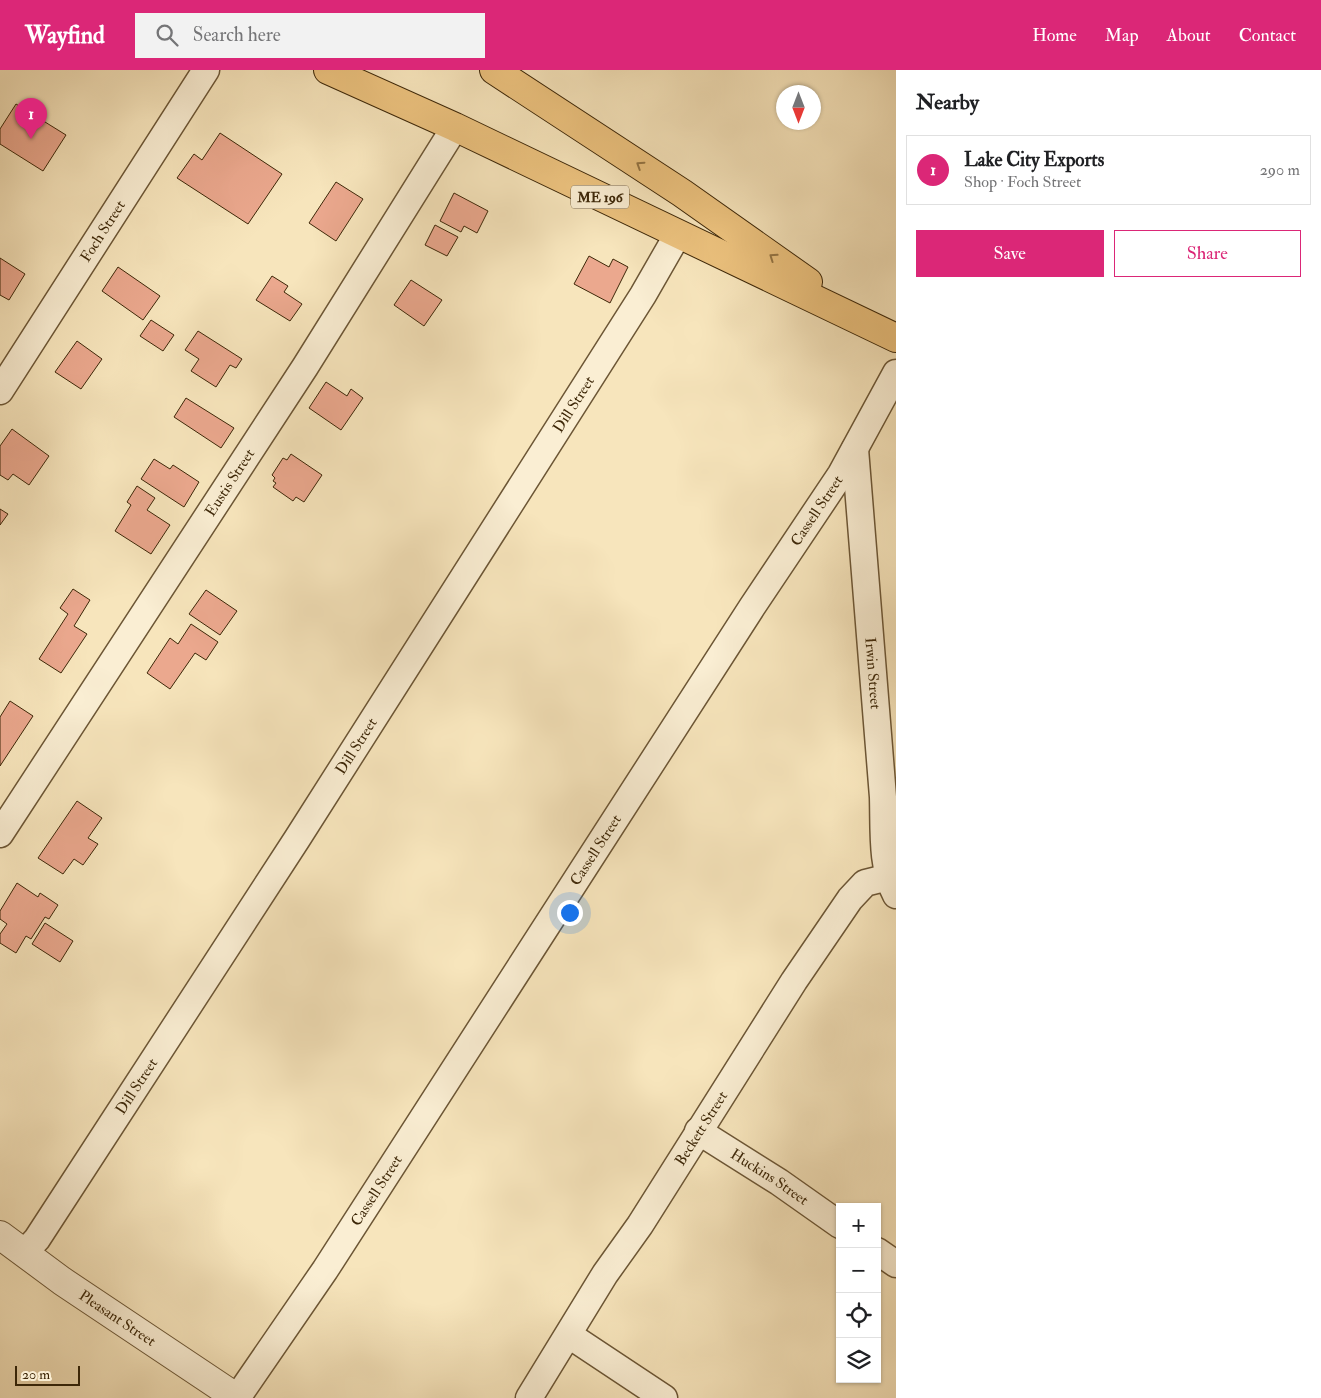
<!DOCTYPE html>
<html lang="en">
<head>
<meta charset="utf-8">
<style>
  :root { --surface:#fff; --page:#f2f2f2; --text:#202124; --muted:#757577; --line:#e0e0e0; --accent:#db2777 }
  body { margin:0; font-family:"IM FELL Double Pica",serif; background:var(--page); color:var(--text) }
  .controls { position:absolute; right:15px; bottom:15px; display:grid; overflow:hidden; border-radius:0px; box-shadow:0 1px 4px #0004 }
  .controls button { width:45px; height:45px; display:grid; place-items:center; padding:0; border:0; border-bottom:1px solid var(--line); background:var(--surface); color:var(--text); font:25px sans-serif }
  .compass { position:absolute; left:776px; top:15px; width:45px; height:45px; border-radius:50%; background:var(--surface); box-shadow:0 1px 4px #0004; rotate:180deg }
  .scale { position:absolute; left:15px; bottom:12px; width:65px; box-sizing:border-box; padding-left:5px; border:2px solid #3d2708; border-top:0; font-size:14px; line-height:18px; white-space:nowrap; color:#3d2708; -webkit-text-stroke:4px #faeed3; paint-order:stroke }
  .you { position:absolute; left:569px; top:842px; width:18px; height:18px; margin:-12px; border:4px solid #fff; border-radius:50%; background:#1a73e8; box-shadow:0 0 0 8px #1a73e833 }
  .badge { display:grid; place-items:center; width:32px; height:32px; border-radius:50%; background:var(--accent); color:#fff; font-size:16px; font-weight:700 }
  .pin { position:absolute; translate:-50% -41px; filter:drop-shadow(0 1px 2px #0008) }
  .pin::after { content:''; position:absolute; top:26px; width:18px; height:15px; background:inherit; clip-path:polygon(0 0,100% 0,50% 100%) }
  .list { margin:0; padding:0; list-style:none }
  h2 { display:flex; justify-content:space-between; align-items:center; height:65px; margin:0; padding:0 20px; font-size:21px }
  h2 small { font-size:16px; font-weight:400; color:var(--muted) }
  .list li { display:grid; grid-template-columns:32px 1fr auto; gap:15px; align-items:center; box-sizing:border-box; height:70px; margin:0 10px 10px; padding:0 10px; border:1px solid var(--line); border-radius:0px }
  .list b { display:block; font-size:19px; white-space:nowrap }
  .list p { margin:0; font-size:16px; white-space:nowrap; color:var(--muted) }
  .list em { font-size:16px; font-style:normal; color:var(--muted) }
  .actions { display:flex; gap:10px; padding:15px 20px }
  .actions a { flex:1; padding:11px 0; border:1px solid var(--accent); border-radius:0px; text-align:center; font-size:18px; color:var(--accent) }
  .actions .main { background:var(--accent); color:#fff }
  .icon { flex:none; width:28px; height:28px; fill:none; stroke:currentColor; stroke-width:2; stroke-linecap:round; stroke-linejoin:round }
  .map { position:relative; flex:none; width:896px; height:1328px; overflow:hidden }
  header { display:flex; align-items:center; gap:30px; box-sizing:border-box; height:70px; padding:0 25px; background:var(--accent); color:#fff }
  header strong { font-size:24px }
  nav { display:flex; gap:28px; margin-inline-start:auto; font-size:18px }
  .search { width:350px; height:45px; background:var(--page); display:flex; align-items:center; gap:12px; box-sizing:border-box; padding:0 18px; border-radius:0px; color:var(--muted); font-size:19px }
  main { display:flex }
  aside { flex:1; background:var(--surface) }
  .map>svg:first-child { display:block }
  .building { fill:#eba88e; stroke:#3d2708 }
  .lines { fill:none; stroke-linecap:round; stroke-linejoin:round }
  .minor-casing { stroke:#6c5635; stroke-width:29 }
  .tertiary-casing { stroke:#6c5635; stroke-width:30 }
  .trunk-casing { stroke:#3d2708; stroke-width:30 }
  .minor { stroke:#faeed3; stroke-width:26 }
  .tertiary { stroke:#faeed3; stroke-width:28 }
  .trunk { stroke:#ecc27e; stroke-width:28 }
  .oneway { stroke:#947443 }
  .labels { text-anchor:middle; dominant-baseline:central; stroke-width:5; stroke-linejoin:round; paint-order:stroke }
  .shield { fill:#faeed3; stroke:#766345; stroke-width:1 }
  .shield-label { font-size:14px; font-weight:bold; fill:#3d2708 }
  .street-label { font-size:15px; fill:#3d2708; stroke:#faeed3 }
</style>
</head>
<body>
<header>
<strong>Wayfind</strong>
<div class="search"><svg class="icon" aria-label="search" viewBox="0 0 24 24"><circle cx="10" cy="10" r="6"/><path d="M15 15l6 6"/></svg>Search here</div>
<nav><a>Home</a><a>Map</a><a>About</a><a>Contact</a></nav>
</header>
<main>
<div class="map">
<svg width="896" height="1328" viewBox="0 0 896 1328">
  <rect width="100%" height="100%" fill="#f7e5bc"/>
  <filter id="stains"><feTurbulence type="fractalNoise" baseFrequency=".004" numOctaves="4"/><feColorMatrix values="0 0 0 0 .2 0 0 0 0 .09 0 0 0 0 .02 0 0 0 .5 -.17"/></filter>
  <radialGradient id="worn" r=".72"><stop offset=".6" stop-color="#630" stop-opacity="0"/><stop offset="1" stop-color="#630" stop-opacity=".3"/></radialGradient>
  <!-- building -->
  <g class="building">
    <polygon points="16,34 66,65 43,101 0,74 0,59"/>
    <polygon points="220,63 282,104 248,154 177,108 194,84 202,90"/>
    <polygon points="336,112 363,129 336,171 309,153"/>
    <polygon points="454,123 488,141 477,163 464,156 461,162 440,151"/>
    <polygon points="435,155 458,167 447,186 425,175"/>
    <polygon points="589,186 609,197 613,189 628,197 610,233 574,214"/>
    <polygon points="0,188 25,204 9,230 0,225"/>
    <polygon points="118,197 160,226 143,250 102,221"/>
    <polygon points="272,206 288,216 284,222 302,234 290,251 256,230"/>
    <polygon points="411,210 442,230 424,256 394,235"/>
    <polygon points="151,250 174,265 163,281 140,266"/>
    <polygon points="198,261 242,289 236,298 230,295 216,317 191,301 199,289 185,280"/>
    <polygon points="77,271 102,289 81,319 55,302"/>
    <polygon points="326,312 347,326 351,319 363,328 341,360 309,338"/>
    <polygon points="186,328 234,358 221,378 174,347"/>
    <polygon points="12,359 49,386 29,415 13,404 8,410 0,405 0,376"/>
    <polygon points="291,384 322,405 304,432 296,427 293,431 273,417 276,413 273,411 275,408 272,405 283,388 287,390"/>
    <polygon points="154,389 170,399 173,395 199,412 184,437 141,409"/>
    <polygon points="137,416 155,428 147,440 170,455 151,484 115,461 131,435 127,432"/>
    <polygon points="0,439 8,444 0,455"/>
    <polygon points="73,519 90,530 74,556 87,564 61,603 39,589 68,544 60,538"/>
    <polygon points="206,520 237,541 220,565 189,544"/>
    <polygon points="191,554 218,572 206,590 195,583 170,619 147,603 170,568 178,574"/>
    <polygon points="10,631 33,646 0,696 0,647"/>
    <polygon points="77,731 102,748 88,768 98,774 83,795 74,789 63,804 38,788"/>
    <polygon points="17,813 38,827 40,823 58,835 49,849 45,847 31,869 26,866 16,883 0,873 0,864 7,854 0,849 0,841"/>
    <polygon points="45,853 73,871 60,892 32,874"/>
  </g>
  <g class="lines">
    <defs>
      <g id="minor">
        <path id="s1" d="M0,321L206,0"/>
        <path id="s2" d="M855,379L883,727C884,758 881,797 896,825"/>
        <path id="s3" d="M0,764L305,297L455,57"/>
        <path id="s4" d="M698,1061L779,1112L840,1155"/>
        <polyline points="877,1181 896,1194"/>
        <path id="s5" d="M25,1182L37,1169L297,769L643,225L678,164"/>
        <polyline points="569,1265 664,1328"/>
        <path id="s6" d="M237,1328L325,1200L752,537L841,404L896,303"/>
        <path id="s7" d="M529,1328L605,1204L640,1155L794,911L850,829L865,813L889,807"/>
      </g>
      <g id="tertiary">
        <path id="s8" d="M0,1165L62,1211L237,1328"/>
      </g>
      <g id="trunk">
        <polyline points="328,0 455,57 896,268"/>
        <polyline points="494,0 682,123 808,212"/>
      </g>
    </defs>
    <!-- minor casing -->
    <use href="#minor" class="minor-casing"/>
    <!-- tertiary casing -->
    <use href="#tertiary" class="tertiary-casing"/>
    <!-- trunk casing -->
    <use href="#trunk" class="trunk-casing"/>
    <!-- minor -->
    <use href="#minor" class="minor"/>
    <!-- tertiary -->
    <use href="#tertiary" class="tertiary"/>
    <!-- trunk -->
    <use href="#trunk" class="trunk"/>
  </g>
  <!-- one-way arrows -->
  <defs><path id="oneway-chevron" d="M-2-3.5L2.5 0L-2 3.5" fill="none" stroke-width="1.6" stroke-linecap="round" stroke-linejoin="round" transform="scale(1.25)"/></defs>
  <g class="oneway">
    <use href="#oneway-chevron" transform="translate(640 95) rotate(-147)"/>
    <use href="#oneway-chevron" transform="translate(773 187) rotate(-145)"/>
  </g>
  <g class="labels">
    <!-- shield labels -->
    <rect class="shield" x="571" y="115.5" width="58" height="23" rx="4"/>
    <g class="shield-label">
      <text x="600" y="127">ME 196</text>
    </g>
    <!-- street labels -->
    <g class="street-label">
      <text stroke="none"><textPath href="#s1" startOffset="190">Foch Street</textPath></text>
      <text stroke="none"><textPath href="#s5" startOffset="1010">Dill Street</textPath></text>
      <text stroke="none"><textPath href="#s3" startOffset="420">Eustis Street</textPath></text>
      <text stroke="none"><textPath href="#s6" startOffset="1060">Cassell Street</textPath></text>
      <text stroke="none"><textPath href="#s2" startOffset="225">Irwin Street</textPath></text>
      <text stroke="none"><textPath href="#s5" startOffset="605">Dill Street</textPath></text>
      <text stroke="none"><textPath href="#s6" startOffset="655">Cassell Street</textPath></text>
      <text stroke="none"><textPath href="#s5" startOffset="200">Dill Street</textPath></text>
      <text stroke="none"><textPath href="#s7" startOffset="320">Beckett Street</textPath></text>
      <text stroke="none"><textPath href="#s4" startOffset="85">Huckins Street</textPath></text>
      <text stroke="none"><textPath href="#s6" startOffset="250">Cassell Street</textPath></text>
      <text stroke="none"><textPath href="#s8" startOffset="144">Pleasant Street</textPath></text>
    </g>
  </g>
  <rect width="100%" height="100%" filter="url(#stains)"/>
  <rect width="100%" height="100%" fill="url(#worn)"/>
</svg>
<div class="controls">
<button>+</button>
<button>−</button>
<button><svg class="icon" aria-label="locate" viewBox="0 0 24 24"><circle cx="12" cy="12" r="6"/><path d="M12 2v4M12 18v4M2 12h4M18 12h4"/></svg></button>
<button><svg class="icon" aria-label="layers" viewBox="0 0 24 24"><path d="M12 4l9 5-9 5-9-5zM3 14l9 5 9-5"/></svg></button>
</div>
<svg class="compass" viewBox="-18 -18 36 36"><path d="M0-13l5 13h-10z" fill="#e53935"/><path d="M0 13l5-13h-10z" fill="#757577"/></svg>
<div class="scale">20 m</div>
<div class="you"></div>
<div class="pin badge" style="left:31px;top:69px">1</div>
</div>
<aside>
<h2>Nearby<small></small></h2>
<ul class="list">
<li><span class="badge">1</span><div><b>Lake City Exports</b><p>Shop · Foch Street</p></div><em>290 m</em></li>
</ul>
<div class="actions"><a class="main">Save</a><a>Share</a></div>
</aside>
</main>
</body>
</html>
